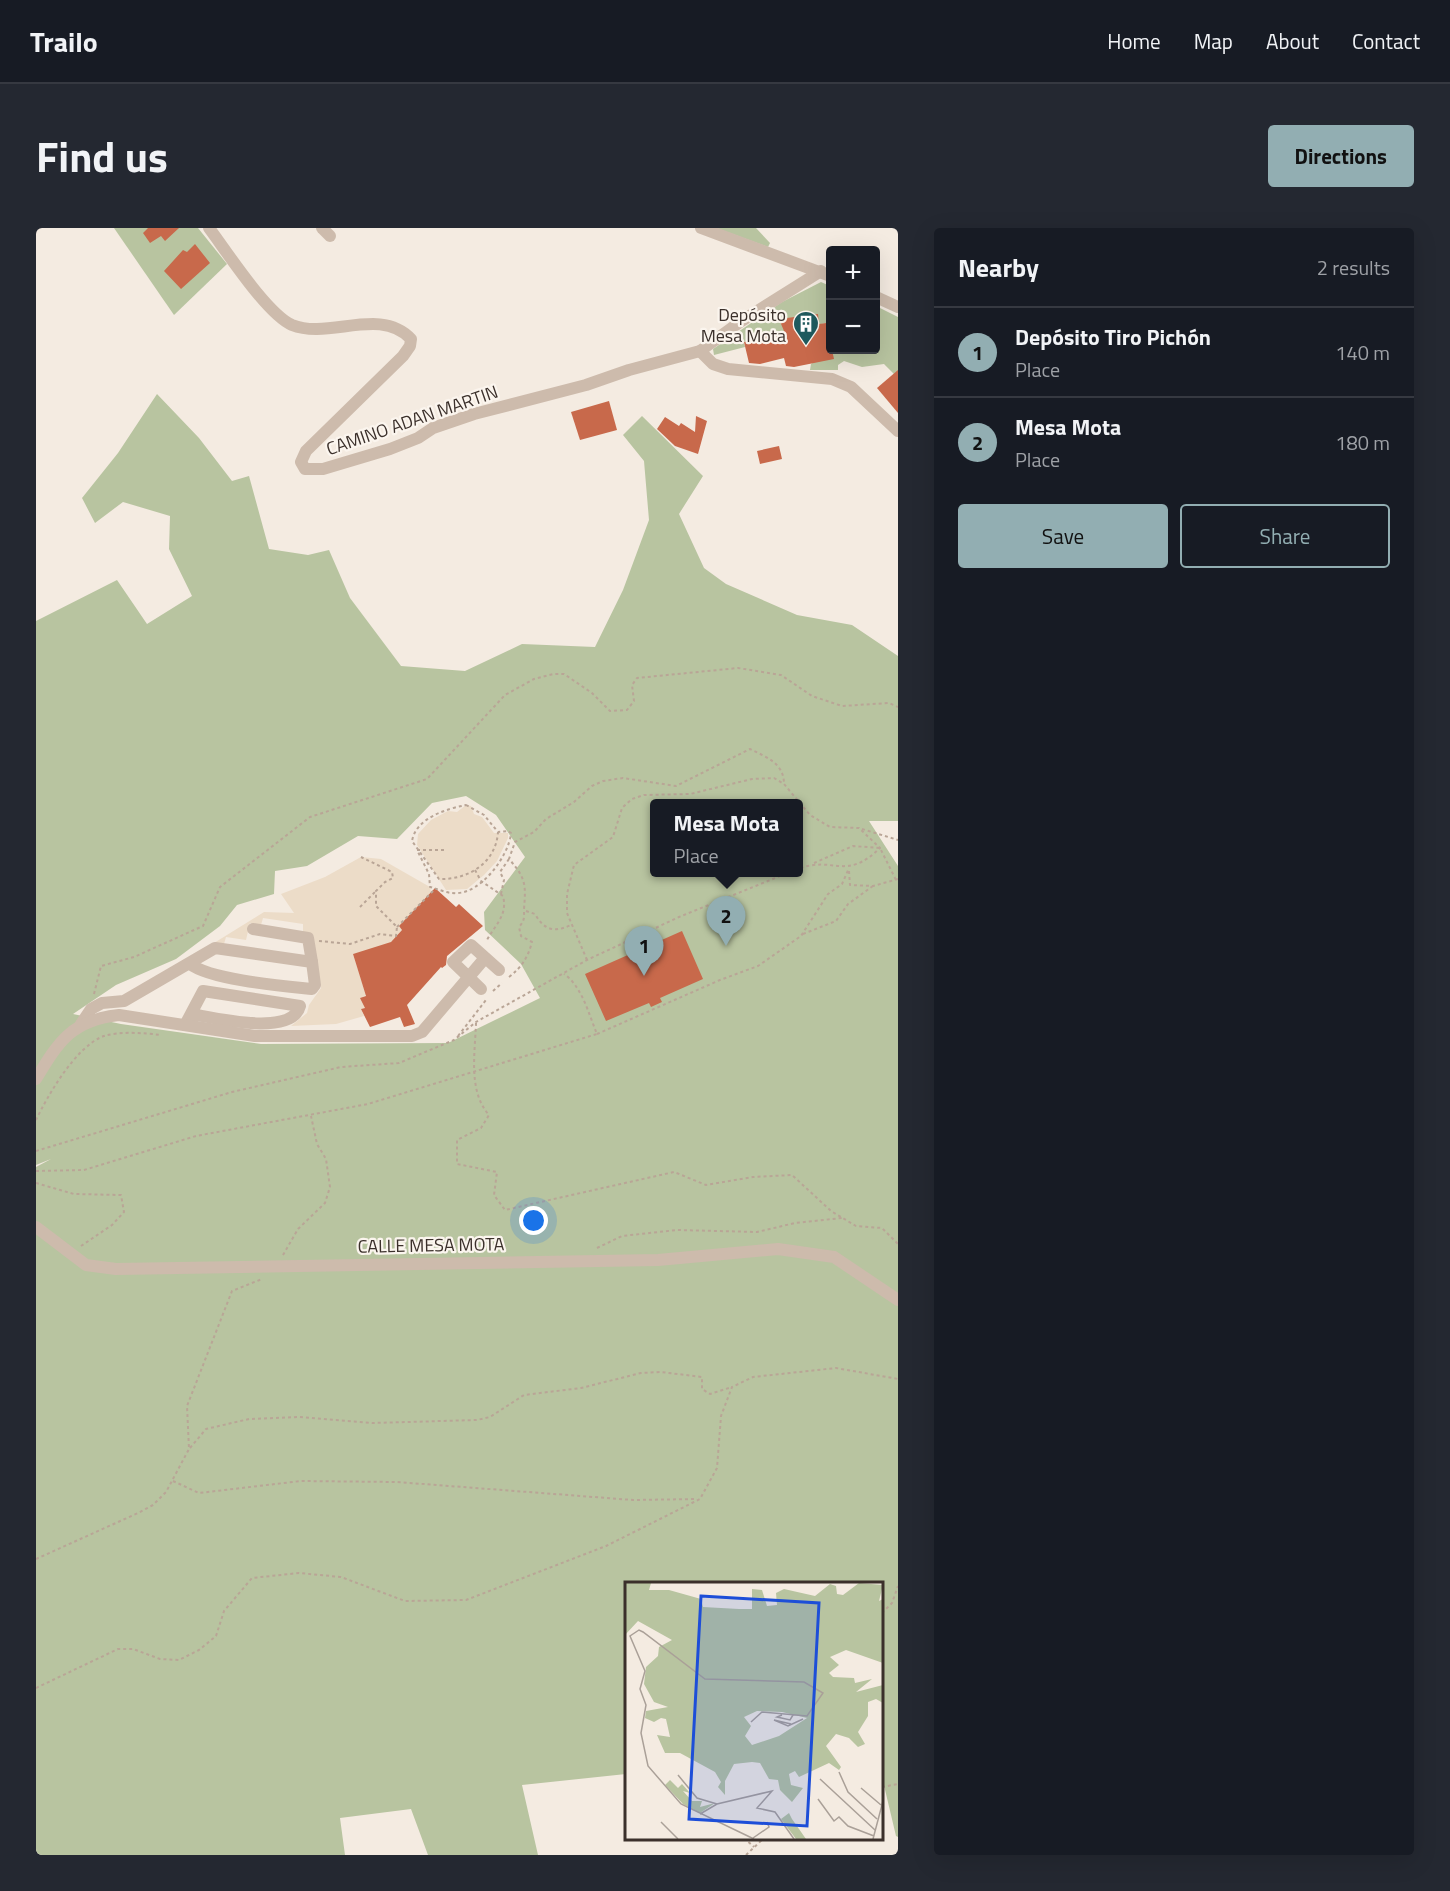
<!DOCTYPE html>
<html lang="en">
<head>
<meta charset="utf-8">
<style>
  :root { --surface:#171b24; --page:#242831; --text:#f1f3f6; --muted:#9ea1a6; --line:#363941; --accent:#92aeb2 }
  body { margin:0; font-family:"Titillium Web",sans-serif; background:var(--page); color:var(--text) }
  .controls { position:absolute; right:18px; top:18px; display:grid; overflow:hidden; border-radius:6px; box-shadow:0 6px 24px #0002 }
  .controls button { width:54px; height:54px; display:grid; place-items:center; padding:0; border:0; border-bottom:2px solid var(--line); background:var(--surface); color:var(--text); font:30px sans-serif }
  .you { position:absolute; left:498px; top:993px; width:21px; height:21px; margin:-15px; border:4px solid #fff; border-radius:50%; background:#1a73e8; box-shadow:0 0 0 9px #1a73e833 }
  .badge { display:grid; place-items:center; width:39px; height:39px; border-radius:50%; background:var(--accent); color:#111; font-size:20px; font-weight:700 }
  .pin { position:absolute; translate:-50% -50px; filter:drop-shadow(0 2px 3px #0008) }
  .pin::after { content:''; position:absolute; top:32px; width:21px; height:18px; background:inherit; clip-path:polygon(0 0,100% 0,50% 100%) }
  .popup { position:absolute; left:614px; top:571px; width:153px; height:78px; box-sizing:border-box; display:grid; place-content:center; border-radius:6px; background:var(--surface); filter:drop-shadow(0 2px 4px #0005); font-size:20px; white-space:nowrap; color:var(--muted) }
  .popup b { font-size:22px; color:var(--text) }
  .popup::after { content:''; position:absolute; left:50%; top:100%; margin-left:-12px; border:12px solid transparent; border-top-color:var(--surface) }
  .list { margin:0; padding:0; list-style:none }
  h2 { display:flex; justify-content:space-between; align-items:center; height:78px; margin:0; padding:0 24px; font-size:26px }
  h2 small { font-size:20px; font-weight:400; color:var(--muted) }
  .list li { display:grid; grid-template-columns:39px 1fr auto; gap:18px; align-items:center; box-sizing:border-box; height:90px; padding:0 24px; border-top:2px solid var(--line) }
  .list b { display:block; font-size:22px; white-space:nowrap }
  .list p { margin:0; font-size:20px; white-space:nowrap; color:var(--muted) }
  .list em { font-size:20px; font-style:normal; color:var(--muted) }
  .actions { display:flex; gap:12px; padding:18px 24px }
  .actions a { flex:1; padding:14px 0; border:2px solid var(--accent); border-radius:6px; text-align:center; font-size:21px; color:var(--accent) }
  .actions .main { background:var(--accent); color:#111 }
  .map { position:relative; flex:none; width:862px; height:1627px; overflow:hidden; border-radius:6px }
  header { display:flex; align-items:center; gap:36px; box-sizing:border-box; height:84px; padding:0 30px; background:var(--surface); border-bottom:2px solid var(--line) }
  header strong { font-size:28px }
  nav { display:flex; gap:33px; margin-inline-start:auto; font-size:21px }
  .intro { display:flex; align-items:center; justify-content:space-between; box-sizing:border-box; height:144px; padding:0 36px }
  h1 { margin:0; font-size:42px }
  .button { padding:15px 27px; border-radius:6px; background:var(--accent); color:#111; font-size:21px; font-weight:700 }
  main { display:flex; gap:36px; padding:0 36px }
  aside { flex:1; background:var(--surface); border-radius:6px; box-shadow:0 6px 24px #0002 }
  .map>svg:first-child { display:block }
  .green { fill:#b8c4a0; fill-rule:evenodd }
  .plaza { fill:#ecdcc8 }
  .building { fill:#c8694b }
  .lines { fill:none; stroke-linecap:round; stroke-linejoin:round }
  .path { stroke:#b9a596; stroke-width:2; stroke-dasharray:3 3; stroke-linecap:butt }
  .minor { stroke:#cdbbac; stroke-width:12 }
  .labels { text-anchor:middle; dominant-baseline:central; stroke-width:4.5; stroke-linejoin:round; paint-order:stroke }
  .poi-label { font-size:18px; fill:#3b302b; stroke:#fbf5ee; text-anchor:end }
  .street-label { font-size:18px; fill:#3b302b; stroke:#fbf5ee }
  .inset-road { fill:none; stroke:#aaa098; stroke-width:1.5 }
  .view { fill:#1d4ed8; fill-opacity:0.15; stroke:#1d4ed8; stroke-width:3 }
  .inset-edge { fill:none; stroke:#3b302b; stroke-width:3 }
</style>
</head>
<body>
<header>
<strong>Trailo</strong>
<nav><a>Home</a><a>Map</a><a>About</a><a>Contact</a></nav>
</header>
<div class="intro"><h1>Find us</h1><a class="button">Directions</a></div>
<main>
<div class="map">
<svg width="862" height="1627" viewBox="0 0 862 1627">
  <rect width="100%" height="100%" fill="#f4ebe1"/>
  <!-- green -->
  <g class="green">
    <polygon points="78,0 162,0 191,36 138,87"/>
    <polygon points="680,0 720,0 734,15 732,19"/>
    <polygon points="785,54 794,58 794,116 790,95 743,104 744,112 726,110 708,114 709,119 678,127 677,121 746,74"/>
    <polygon points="840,78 862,89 862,150 848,136 826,139 808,133 802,137 802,142 774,142 775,136 796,122 840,122"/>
    <path d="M121,166L163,210L196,253L213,248L233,321L272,327L293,322L314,370L365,438L429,443L486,416L559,419L587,362L613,292L608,233L587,207L606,188L667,248L643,286L668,340L690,356L761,387L816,397L862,428V593H833L862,638V1609L860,1608L846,1549V1356H590V1546L486,1557L502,1627H392L375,1581L304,1590L309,1627H0V939L15,931L0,937V393L81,352L111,396L156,368L133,321L134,288L87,274L59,295L46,270L82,225ZM430,568L460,587L489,629L448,684L449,702L485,736L504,770L412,815L225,816L85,796L37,786L80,757L140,731L184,698L201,677L238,666L239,643L271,638L322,608L361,611L396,575ZM618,576H762V644H618Z"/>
  </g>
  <!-- plaza -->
  <g class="plaza">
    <polygon points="430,577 435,578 438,586 446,589 458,605 472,605 472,610 461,633 448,647 431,661 410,662 381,617 382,606 395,592 412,583 421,584"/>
    <polygon points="325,629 345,631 394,659 395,665 363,698 366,702 351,718 317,726 330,767 325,770 329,780 325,781 328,788 300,796 255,798 271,785 273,777 285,760 277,707 267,704 267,696 227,690 225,697 214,695 210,712 190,709 188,716 178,715 228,684 258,685 245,666 289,649"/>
  </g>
  <!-- building -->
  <g class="building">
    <polygon points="112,0 143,0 129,13 125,8 114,15 107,5"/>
    <polygon points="159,16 174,35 145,61 128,43 147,22 151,24"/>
    <polygon points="782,86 783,96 790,95 798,131 758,139 750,138 748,130 724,136 713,135 708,114 748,103 743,91"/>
    <polygon points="862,142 862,185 841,160"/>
    <polygon points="573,173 581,202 544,212 535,184"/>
    <polygon points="660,188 671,193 662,226 639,218 621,201 629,189 643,198 645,195 659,204"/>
    <polygon points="743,218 746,231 724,236 721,223"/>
    <polygon points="399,660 420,679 423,676 447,698 411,728 410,737 406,740 405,739 371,777 379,796 368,799 364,789 334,799 325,781 329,780 324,770 330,768 317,726 355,714 366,702 363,698"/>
    <polygon points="646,703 667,751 624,770 626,774 615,779 613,775 570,793 549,746"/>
  </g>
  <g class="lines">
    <!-- path -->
    <g class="path">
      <path d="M430,577L448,587L462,604C460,635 432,652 403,651L376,613C380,590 410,581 430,577Z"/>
      <polyline points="826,601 862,612"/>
      <path d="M408,622H381L393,646L394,659C403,661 411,666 421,665C445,665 473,628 475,605L472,603L462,604"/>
      <polyline points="778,635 817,618 844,620 860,652"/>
      <path d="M439,642L445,653L467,668C472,687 459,697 451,712"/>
      <polyline points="813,643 814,657 837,658 862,651"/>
      <polyline points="465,666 468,652 464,644 473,631"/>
      <polyline points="324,679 339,664"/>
      <path d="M490,683L499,686C508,702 518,705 535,697"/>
      <polyline points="361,699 399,661"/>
      <polyline points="767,706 800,693 812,676 837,658"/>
      <polyline points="283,713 314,716 344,706 360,708 361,699 340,678 340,663 349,654 357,650 356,644 325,629"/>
      <path d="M551,732L531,685V666L538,637L577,609L586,580L596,571L608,567L654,566L716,551L738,550L748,556L774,587L794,599L823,600L844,620C809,654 798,627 762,641"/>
      <path d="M473,749C486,739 492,729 496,714L485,708L483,699C489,692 488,690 488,681C490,657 490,650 473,631L479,614L498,604L510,591L538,574L556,558L567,553L587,550L640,558L714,521C730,529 748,535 748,556"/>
      <polyline points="457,763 466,755"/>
      <polyline points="58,766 65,738 98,729 167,698 184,659 274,589 391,551 469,467 498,451 517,446 528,446 556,465 574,483 591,482 598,473 596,457 601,450 702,440 745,447 776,468 806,478 853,475 862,479"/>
      <path d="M440,795C439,826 432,863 453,887L445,900L421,912V936L461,944L458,967L469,982L638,944L670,957L717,949L756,947L795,983L820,998L846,1000L862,1016"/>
      <polyline points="561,806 684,752 722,738 765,708 792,666 806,656 813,640"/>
      <polyline points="422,808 450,772"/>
      <path d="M0,892C12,867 40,818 68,808C84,803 108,805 125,807"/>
      <polyline points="0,923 196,864 305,839 363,835 418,812 440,794 551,732 643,689 754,644"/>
      <path d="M0,943L48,942L160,908L332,876L561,806C553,787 546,758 528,746"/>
      <polyline points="0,955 38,966 85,967 88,984 76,997 45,1018"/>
      <polyline points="561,1020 586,1008 641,1002 721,1004 759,995 806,990"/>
      <polyline points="247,1027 262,1001 289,975 294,959 290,931 281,916 275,888"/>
      <polyline points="154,1220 170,1201 213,1191 263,1189 336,1195 441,1192 454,1189 488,1167 545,1160 605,1145 625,1144 666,1149 666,1161 674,1166 696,1159"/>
      <polyline points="137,1253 163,1265 265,1253 361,1254 597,1272 661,1271"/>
      <polyline points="0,1331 102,1285 117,1277 130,1264 153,1221 151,1178 196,1063 226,1051"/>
      <polyline points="846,1385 856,1375 862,1358"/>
      <polyline points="0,1460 82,1421 97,1421 124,1431 143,1432 163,1422 180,1408 188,1383 216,1350 263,1345 305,1349 369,1373 430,1372 570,1318 664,1271 681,1240 685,1188 696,1159 717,1149 800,1140 862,1151"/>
      <polyline points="846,1559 862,1556"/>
      <polyline points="708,1610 718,1619"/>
      <polyline points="710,1627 728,1610"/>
    </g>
    <!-- minor -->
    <g class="minor">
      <path d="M173,0C191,24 231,86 256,97C293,112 344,78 375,111L374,118L367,128L270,223L265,234L269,241H287L354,221L382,210L397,200L438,186L550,157L593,142L664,123L704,94L785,43"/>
      <polyline points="286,0 294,8"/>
      <polyline points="665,0 794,48"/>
      <polyline points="840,69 862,79"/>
      <polyline points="664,123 677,136 692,141 796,151 815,159 862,203"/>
      <polyline points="217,701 272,710 276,734"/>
      <polyline points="445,761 417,734 435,717 463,742"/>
      <path d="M45,796L55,781L66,775L88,773L179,720L276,734L279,757L276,761C247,758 175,752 154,736"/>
      <path d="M149,797L167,763L264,778C256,809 179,790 155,786"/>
      <path d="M0,851C23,813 36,792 83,787L219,808H376L386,804L449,730"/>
      <polyline points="0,999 50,1037 80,1041 622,1032 742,1021 798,1029 862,1072"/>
    </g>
  </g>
  <!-- icons -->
  <defs>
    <symbol id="building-pin" viewBox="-11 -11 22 30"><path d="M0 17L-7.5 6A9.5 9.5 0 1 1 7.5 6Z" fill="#1f5a5e" stroke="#fbf5ee"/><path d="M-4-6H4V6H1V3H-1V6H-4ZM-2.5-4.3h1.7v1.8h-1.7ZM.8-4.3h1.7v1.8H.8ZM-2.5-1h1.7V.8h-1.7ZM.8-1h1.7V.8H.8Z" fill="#fff"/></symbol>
  </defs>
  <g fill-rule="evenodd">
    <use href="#building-pin" x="755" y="81" width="30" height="40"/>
  </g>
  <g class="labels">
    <!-- poi labels -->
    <g class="poi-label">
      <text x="750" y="86">Depósito<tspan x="750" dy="21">Mesa Mota</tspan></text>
    </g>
    <!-- street labels -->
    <g class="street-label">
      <text transform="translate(376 192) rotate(-19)">CAMINO ADAN MARTIN</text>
      <text transform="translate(395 1017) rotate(-1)">CALLE MESA MOTA</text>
    </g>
  </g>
  <!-- overview -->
  <g transform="translate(589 1354)">
    <rect width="258" height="258" fill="#f4ebe1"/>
    <path d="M0,1H26L24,8H44L76,17L78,25L114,27H127V7L137,8L142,24L152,23L151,11L159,7L190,14L205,2L211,4L212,12L218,13L234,1L258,3L254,19L258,17V81L221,68L205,75L214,83L204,91L208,95L229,96L230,101L247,97L231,110L258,103V121L251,117L243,120V134L233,150L240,162L233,165L224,156L211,152L201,164L216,185L214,188L204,181L174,195L170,189L164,192L166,203L178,206L167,220L155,208L153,198L144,197L135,181L127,180L109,182L100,199V213L93,205L96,200L90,190L55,171H40L32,153L45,155L41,137L36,136L29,140L20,136L21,129L43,125L29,120L19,102L21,85L33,74L34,65L47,58L13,39L0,53ZM132,129L157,130L182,136L154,154L127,163L120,154L126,144L119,135ZM45,198L53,206L57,202L65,211L58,209L67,219H77L75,225L90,221L75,231L58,222L40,203ZM164,231L167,237L181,257H171L156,237Z" fill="#b8c4a0" fill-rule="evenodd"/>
    <path class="inset-road" d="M157,133L152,135L165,138L168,133M126,140L137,130L182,134L198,111L179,100L80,97L18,50L14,48L5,54L20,89L15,107L21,123L16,151L23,184L56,222L129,257M166,142L149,138L163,144L178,137M214,190L223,210L252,237M53,193L72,216L92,222M195,197L250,248M236,206L256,223M193,217L209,239L214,235L223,244L249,254M75,232L92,222L147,209L132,226L150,230L169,257M36,240L53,257M128,256L144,245L142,240M248,257L258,219"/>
    <path class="view" d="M76,14L194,21L182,244L64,237Z"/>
    <rect width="258" height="258" class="inset-edge"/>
  </g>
</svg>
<div class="controls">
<button>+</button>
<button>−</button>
</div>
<div class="you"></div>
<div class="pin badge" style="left:608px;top:748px">1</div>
<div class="pin badge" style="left:690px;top:718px">2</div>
<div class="popup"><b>Mesa Mota</b>Place</div>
</div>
<aside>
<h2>Nearby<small>2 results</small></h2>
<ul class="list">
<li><span class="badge">1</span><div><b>Depósito Tiro Pichón</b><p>Place</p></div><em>140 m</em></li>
<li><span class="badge">2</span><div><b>Mesa Mota</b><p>Place</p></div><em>180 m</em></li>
</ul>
<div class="actions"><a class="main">Save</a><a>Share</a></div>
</aside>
</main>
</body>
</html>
